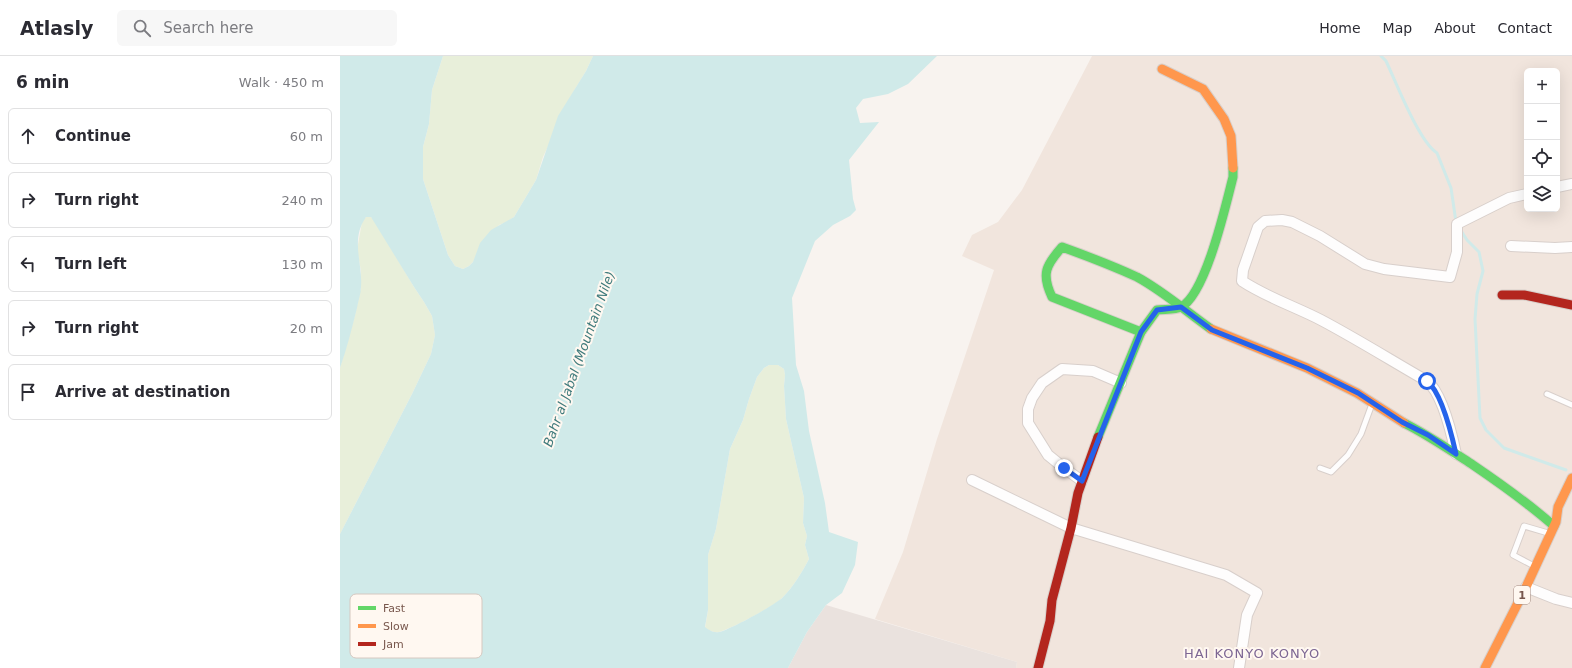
<!DOCTYPE html>
<html lang="en">
<head>
<meta charset="utf-8">
<style>
  :root { --surface:#fff; --page:#f7f7f7; --text:#2b2b33; --muted:#7c7c81; --line:#e1e1e2 }
  body { margin:0; font-family:"DejaVu Sans",sans-serif; background:var(--page); color:var(--text) }
  .controls { position:absolute; right:12px; top:12px; display:grid; overflow:hidden; border-radius:6px; box-shadow:0 4px 16px #0002 }
  .controls button { width:36px; height:36px; display:grid; place-items:center; padding:0; border:0; border-bottom:1px solid var(--line); background:var(--surface); color:var(--text); font:20px sans-serif }
  .stop { position:absolute; width:12px; height:12px; margin:-9px; border:3px solid #2563eb; border-radius:50%; background:#fff }
  .stop.end { background:#2563eb; border-color:#fff; box-shadow:0 1px 4px #0008 }
  .list { margin:0; padding:0; list-style:none }
  h2 { display:flex; justify-content:space-between; align-items:center; height:52px; margin:0; padding:0 16px; font-size:17px }
  h2 small { font-size:13px; font-weight:400; color:var(--muted) }
  .list li { display:grid; grid-template-columns:26px 1fr auto; gap:12px; align-items:center; box-sizing:border-box; height:56px; margin:0 8px 8px; padding:0 8px; border:1px solid var(--line); border-radius:6px }
  .list b { display:block; font-size:15px; white-space:nowrap }
  .list em { font-size:13px; font-style:normal; color:var(--muted) }
  .icon { flex:none; width:22px; height:22px; fill:none; stroke:currentColor; stroke-width:2; stroke-linecap:round; stroke-linejoin:round }
  .map { position:relative; flex:none; width:1232px; height:612px; overflow:hidden }
  header { display:flex; align-items:center; gap:24px; box-sizing:border-box; height:56px; padding:0 20px; background:var(--surface); border-bottom:1px solid var(--line) }
  header strong { font-size:19px }
  nav { display:flex; gap:22px; margin-inline-start:auto; font-size:14px }
  .search { width:280px; height:36px; background:var(--page); display:flex; align-items:center; gap:10px; box-sizing:border-box; padding:0 14px; border-radius:6px; color:var(--muted); font-size:15px }
  main { display:flex }
  aside { flex:1; background:var(--surface) }
  .map>svg:first-child { display:block }
  .residential { fill:#f1e5dd; fill-rule:evenodd }
  .industrial { fill:#eae2de }
  .green { fill:#e8efda }
  .water { fill:#d0eae9; fill-rule:evenodd }
  .lines { fill:none; stroke-linecap:round; stroke-linejoin:round }
  .stream { stroke:#d0eae9; stroke-width:3 }
  .lane-casing { stroke:#d8cfcb; stroke-width:7 }
  .street-casing { stroke:#d8cfcb; stroke-width:12 }
  .fast-casing { stroke:#d8cfca; stroke-width:11 }
  .slow-casing { stroke:#d8cfca; stroke-width:11 }
  .jam-casing { stroke:#d8cfca; stroke-width:11 }
  .lane { stroke:#fefdfd; stroke-width:5 }
  .street { stroke:#fefdfd; stroke-width:10 }
  .fast { stroke:#63d668; stroke-width:9 }
  .slow { stroke:#ff974d; stroke-width:9 }
  .jam { stroke:#b3261e; stroke-width:9 }
  .route { stroke:#2563eb; stroke-width:5 }
  .labels { text-anchor:middle; dominant-baseline:central; stroke-width:4; stroke-linejoin:round; paint-order:stroke }
  .shield { fill:#fff8f1; stroke:#a0877e; stroke-width:1 }
  .shield-label { font-size:11px; font-weight:bold; fill:#78574d }
  .water-label { font-size:13px; font-style:italic; fill:#407b7c; stroke:#fff8f1 }
  .neighbourhood-label { font-size:13px; letter-spacing:1px; fill:#7d6693; stroke:#fff8f1 }
  .key { fill:#fff8f1; stroke:#d6c8c0; stroke-width:1 }
  .key-label { font-size:11px; fill:#78574d }
</style>
</head>
<body>
<header>
<strong>Atlasly</strong>
<div class="search"><svg class="icon" aria-label="search" viewBox="0 0 24 24"><circle cx="10" cy="10" r="6"/><path d="M15 15l6 6"/></svg>Search here</div>
<nav><a>Home</a><a>Map</a><a>About</a><a>Contact</a></nav>
</header>
<main>
<aside>
<h2>6 min<small>Walk · 450 m</small></h2>
<ul class="list">
<li><svg class="icon" aria-label="ahead" viewBox="0 0 24 24"><path d="M12 20V5M6 11l6-6 6 6"/></svg><div><b>Continue</b></div><em>60 m</em></li>
<li><svg class="icon" aria-label="right" viewBox="0 0 24 24"><path d="M7 20v-9h11M14 6l5 5-5 5"/></svg><div><b>Turn right</b></div><em>240 m</em></li>
<li><svg class="icon" aria-label="left" viewBox="0 0 24 24"><path d="M17 20v-9H6M10 6l-5 5 5 5"/></svg><div><b>Turn left</b></div><em>130 m</em></li>
<li><svg class="icon" aria-label="right" viewBox="0 0 24 24"><path d="M7 20v-9h11M14 6l5 5-5 5"/></svg><div><b>Turn right</b></div><em>20 m</em></li>
<li><svg class="icon" aria-label="arrive" viewBox="0 0 24 24"><path d="M6 21V4h12l-3 4 3 4H6"/></svg><div><b>Arrive at destination</b></div></li>
</ul>
</aside>
<div class="map">
<svg width="1232" height="612" viewBox="0 0 1232 612">
  <rect width="100%" height="100%" fill="#f8f3ef"/>
  <!-- residential -->
  <path class="residential" d="M752,0H1232V612H676L677,606L535,563L563,496L597,383L654,214L622,200L632,179L658,166L682,134ZM1187,15H1217V153H1187Z"/>
  <!-- industrial -->
  <polygon class="industrial" points="486,549 677,606 676,612 448,612 467,576"/>
  <!-- green -->
  <g class="green">
    <polygon points="103,0 253,0 246,15 235,33 203,101 196,124 174,161 167,166 159,169 133,206 129,210 123,213 115,210 108,199 83,123 83,91 89,68 92,34"/>
    <polygon points="26,161 31,161 34,164 74,231 84,246 92,260 95,279 91,298 72,338 0,478 0,312 15,259 21,231 21,215 17,194 22,166"/>
    <path d="M429,309H438L444,313L445,319L444,330L446,363L464,442L463,467L467,480L465,489L469,503C462,516 454,530 443,541C437,549 389,574 379,576C373,577 369,574 365,572L368,554V499L376,473L390,393L403,364L409,343L417,321L424,312Z"/>
  </g>
  <!-- water -->
  <path class="water" d="M0,0H103L92,34L89,68L83,91V123L108,199L115,210L123,213L129,210L133,206L140,187L151,174L174,161L196,124L218,60L246,15L253,0H597L568,28L548,38L523,43L516,52L520,67L539,66L509,104L513,143L516,154L510,160L493,169L475,185L452,242L456,309L464,335L469,375L485,447L489,476L518,486L515,509L502,537L486,549L467,576L448,612H0V478L72,338L91,298L95,279L92,260L84,246L74,231L31,161H26C10,184 23,207 21,231C21,238 18,245 17,252C12,272 7,292 0,312ZM429,309H438L444,313L445,319L444,330L446,363L464,442L463,467L467,480L465,489L469,503C462,516 454,530 443,541C437,548 389,574 379,576C373,577 369,574 365,571L368,554V499L376,473L390,393L403,364L409,343L417,321L424,312Z"/>
  <g class="lines">
    <!-- stream -->
    <g class="stream">
      <path d="M1041,0L1046,5C1056,26 1079,86 1097,97L1111,132L1116,166"/>
      <polyline points="1120,173 1127,184 1139,196 1143,215 1137,238 1135,263 1140,362 1146,374 1164,392 1226,414"/>
    </g>
    <defs>
      <g id="lane">
        <polyline points="1207,338 1232,349"/>
        <polyline points="980,412 991,416 1008,399 1021,378 1032,348"/>
        <polyline points="1194,510 1173,499 1184,470 1208,477"/>
      </g>
      <g id="street">
        <polyline points="1217,131 1232,128"/>
        <polyline points="1171,190 1215,192 1232,191"/>
        <path d="M1116,398C1112,379 1102,337 1087,325C1052,305 1017,283 981,264C956,251 926,241 902,225L903,214L918,171L925,165L942,164L952,166L980,180L1025,208L1044,213L1110,221L1117,196V168L1169,142L1187,138"/>
        <polyline points="632,424 731,472 886,519 917,537 907,559 899,612"/>
        <polyline points="742,425 724,412 708,399 688,367 688,353 692,342 702,327 722,313 753,315 781,327"/>
        <polyline points="1186,531 1216,543 1232,547"/>
      </g>
      <g id="fast">
        <path d="M801,276L712,241C701,218 706,209 722,191C747,200 773,210 797,221C823,235 847,256 871,273"/>
        <path d="M1064,367C1088,379 1110,394 1133,409C1161,428 1188,447 1214,470"/>
        <path d="M758,381L801,276L817,254C824,253 835,254 841,251C866,238 886,148 893,121V112"/>
      </g>
      <g id="slow">
        <polyline points="822,13 863,33 884,63 891,80 893,112"/>
        <polyline points="871,273 967,312 1017,337 1064,367"/>
        <polyline points="1145,612 1186,531 1216,466 1218,451 1232,422"/>
      </g>
      <g id="jam">
        <polyline points="1162,239 1184,239 1232,249"/>
        <polyline points="698,612 710,565 712,544 731,472 738,437 758,381"/>
      </g>
    </defs>
    <!-- lane casing -->
    <use href="#lane" class="lane-casing"/>
    <!-- street casing -->
    <use href="#street" class="street-casing"/>
    <!-- fast casing -->
    <use href="#fast" class="fast-casing"/>
    <!-- slow casing -->
    <use href="#slow" class="slow-casing"/>
    <!-- jam casing -->
    <use href="#jam" class="jam-casing"/>
    <!-- lane -->
    <use href="#lane" class="lane"/>
    <!-- street -->
    <use href="#street" class="street"/>
    <!-- fast -->
    <use href="#fast" class="fast"/>
    <!-- slow -->
    <use href="#slow" class="slow"/>
    <!-- jam -->
    <use href="#jam" class="jam"/>
  </g>
  <g class="lines">
    <!-- route -->
    <path class="route" d="M724,412L742,425L801,276L817,254L841,251L872,274L967,312L1018,337L1062,366L1088,379L1116,398C1112,380 1102,337 1087,325"/>
  </g>
  <g class="labels">
    <!-- shield labels -->
    <rect class="shield" x="1174" y="530" width="16" height="18" rx="3"/>
    <g class="shield-label">
      <text x="1182" y="539">1</text>
    </g>
    <!-- water labels -->
    <g class="water-label">
      <text transform="translate(239 303) rotate(-70)">Bahr al Jabal (Mountain Nile)</text>
    </g>
    <!-- neighbourhood labels -->
    <g class="neighbourhood-label">
      <text x="912" y="597">HAI KONYO KONYO</text>
    </g>
  </g>
  <!-- legend -->
  <rect x="10" y="538" width="132" height="64" rx="6" class="key"/>
  <rect x="18" y="550" width="18" height="4" fill="#63d668"/>
  <rect x="18" y="568" width="18" height="4" fill="#ff974d"/>
  <rect x="18" y="586" width="18" height="4" fill="#b3261e"/>
  <g class="key-label">
    <text x="43" y="556">Fast</text>
    <text x="43" y="574">Slow</text>
    <text x="43" y="592">Jam</text>
  </g>
</svg>
<div class="controls">
<button>+</button>
<button>−</button>
<button><svg class="icon" aria-label="locate" viewBox="0 0 24 24"><circle cx="12" cy="12" r="6"/><path d="M12 2v4M12 18v4M2 12h4M18 12h4"/></svg></button>
<button><svg class="icon" aria-label="layers" viewBox="0 0 24 24"><path d="M12 4l9 5-9 5-9-5zM3 14l9 5 9-5"/></svg></button>
</div>
<div class="stop" style="left:1087px;top:325px"></div>
<div class="stop end" style="left:724px;top:412px"></div>
</div>
</main>
</body>
</html>
